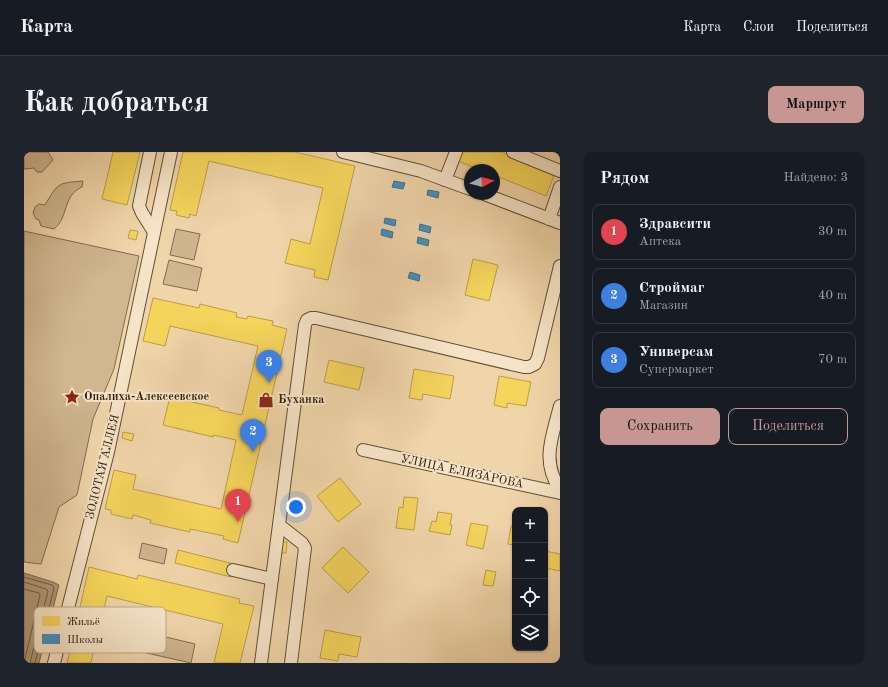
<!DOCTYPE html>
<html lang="ru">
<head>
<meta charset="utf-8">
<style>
  :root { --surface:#171b24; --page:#20242c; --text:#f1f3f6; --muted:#9ea1a6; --line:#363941; --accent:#c59692 }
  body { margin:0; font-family:"Old Standard TT",serif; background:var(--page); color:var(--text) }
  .controls { position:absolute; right:12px; bottom:12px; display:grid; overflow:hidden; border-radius:8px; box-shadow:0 1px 3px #0004 }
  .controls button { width:36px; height:36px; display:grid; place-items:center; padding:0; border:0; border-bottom:1px solid var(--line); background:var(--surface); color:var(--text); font:20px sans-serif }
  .compass { position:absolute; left:440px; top:12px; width:36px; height:36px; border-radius:50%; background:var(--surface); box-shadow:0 1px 3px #0004; rotate:83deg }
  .you { position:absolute; left:272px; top:355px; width:14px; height:14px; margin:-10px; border:3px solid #fff; border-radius:50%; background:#1a73e8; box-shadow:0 0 0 6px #1a73e833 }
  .badge { display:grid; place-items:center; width:26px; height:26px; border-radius:50%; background:var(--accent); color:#fff; font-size:13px; font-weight:700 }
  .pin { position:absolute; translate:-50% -33px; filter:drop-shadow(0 1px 2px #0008) }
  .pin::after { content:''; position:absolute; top:21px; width:14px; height:12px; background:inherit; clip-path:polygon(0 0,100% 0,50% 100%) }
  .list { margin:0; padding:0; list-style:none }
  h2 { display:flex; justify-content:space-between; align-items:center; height:52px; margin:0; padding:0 16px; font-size:17px }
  h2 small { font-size:13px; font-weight:400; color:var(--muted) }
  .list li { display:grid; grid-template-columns:26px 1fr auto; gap:12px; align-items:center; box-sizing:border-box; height:56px; margin:0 8px 8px; padding:0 8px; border:1px solid var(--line); border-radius:8px }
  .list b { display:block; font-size:15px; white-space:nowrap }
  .list p { margin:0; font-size:13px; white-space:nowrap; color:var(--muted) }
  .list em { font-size:13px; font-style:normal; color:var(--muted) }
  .actions { display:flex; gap:8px; padding:12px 16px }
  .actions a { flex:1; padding:9px 0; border:1px solid var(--accent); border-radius:8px; text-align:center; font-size:14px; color:var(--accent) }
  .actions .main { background:var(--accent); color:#111 }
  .icon { flex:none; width:22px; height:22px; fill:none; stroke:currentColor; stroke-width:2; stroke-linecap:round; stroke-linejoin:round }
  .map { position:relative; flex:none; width:536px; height:511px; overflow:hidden; border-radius:8px }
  header { display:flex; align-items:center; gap:24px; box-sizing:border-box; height:56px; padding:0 20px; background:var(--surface); border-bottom:1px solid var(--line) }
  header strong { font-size:19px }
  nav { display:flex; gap:22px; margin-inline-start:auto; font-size:14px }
  .intro { display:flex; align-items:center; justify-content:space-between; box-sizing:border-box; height:96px; padding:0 24px }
  h1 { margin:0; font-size:28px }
  .button { padding:10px 18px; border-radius:8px; background:var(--accent); color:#111; font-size:14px; font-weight:700 }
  main { display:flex; gap:24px; padding:0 24px }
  aside { flex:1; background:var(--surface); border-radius:8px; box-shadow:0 1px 3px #0004 }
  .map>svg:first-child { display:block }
  .green { fill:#d0b790; stroke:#806c50 }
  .water { fill:#b09876; stroke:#7d694d }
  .homes { fill:#f6d55c; stroke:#bb9f45 }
  .schools { fill:#4393c3; stroke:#3e718d }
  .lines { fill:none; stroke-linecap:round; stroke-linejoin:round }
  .shore { stroke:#705d43; stroke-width:1 }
  .minor-casing { stroke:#614f36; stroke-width:14 }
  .minor { stroke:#f6e4c8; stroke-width:12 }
  .labels { text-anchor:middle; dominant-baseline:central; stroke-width:4; stroke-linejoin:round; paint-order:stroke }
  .poi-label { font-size:12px; font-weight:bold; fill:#312210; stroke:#f6e4c8; text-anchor:start }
  .street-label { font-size:12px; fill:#312210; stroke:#f6e4c8 }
  .key { fill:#f6e4c8; stroke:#bbaa91; stroke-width:1 }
  .key-label { font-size:11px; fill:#312210 }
</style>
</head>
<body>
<header>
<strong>Карта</strong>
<nav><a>Карта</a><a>Слои</a><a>Поделиться</a></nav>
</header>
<div class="intro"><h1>Как добраться</h1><a class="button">Маршрут</a></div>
<main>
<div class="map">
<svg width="536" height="511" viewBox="0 0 536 511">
  <rect width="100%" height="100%" fill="#f1d5aa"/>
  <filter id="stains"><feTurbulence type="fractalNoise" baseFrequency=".005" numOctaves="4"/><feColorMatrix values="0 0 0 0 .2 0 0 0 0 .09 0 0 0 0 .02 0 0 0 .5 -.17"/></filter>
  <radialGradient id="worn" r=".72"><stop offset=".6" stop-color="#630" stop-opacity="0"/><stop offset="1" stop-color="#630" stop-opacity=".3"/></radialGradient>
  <!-- green -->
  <g class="green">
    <polygon points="0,0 24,0 29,8 18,20 13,20 10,16 0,17"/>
    <path d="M59,29L58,35C38,44 45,65 30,77L17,74L15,68L12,67L9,61L11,55L15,52L21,53C34,31 33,31 59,29Z"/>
    <polygon points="152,77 176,82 170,108 146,103"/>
    <polygon points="0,79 115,104 90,217 69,267 53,343 35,355 17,412 0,410"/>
    <polygon points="145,108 178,116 173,139 139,132"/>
    <polygon points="118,391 143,397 140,412 115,406"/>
    <polygon points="92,473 171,492 167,511 87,493"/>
  </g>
  <!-- water -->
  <polygon class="water" points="0,421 29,430 35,433 15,511 0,511"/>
  <!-- homes -->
  <g class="homes">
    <polygon points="89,0 116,0 103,53 78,47"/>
    <polygon points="159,0 271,0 331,14 304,128 290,125 291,118 261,111 267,87 286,92 299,36 185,9 172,64 166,62 165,66 152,63 153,59 146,58"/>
    <polygon points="438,0 478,0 531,21 522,44 470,23 470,18 456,18 434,9"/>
    <polygon points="106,78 114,79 112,88 104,86"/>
    <polygon points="449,107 474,113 465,149 441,143"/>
    <polygon points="129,146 175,156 176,152 213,161 212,165 223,167 224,164 249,169 248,173 263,177 214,391 199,387 200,384 166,377 166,380 126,371 127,368 109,363 108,367 87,362 87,358 81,357 90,318 112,323 109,337 197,357 212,288 189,283 189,285 139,273 146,245 195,256 195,258 218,263 234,194 146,174 141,194 119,189"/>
    <polygon points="305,208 340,216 335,238 300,230"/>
    <polygon points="390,217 430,224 426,247 399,242 398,248 385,246"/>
    <polygon points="475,224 507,230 502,254 483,251 483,256 470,253"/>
    <polygon points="99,280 110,282 108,289 98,286"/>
    <polygon points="316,326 337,352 314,370 293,344"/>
    <polygon points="380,345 394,346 390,378 372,376 375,355 379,356"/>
    <polygon points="414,360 428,362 426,373 428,373 426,383 405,379 408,369 412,370"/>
    <polygon points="447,371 464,374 459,397 442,393"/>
    <polygon points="487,374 491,374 491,393 484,392"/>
    <polygon points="256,390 263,390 262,401 255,401"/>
    <polygon points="319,395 345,420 324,441 298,416"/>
    <polygon points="154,398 210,412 207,425 151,411"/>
    <polygon points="521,399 536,402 536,419 521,416"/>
    <polygon points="65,415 113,427 114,423 216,447 215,451 230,454 216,511 190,511 199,472 83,444 79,461 56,455"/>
    <polygon points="462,418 472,420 469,434 459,433"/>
    <polygon points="301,478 337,485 333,505 315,502 314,509 296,506"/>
    <polygon points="47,496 69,501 67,511 43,511"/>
  </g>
  <!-- schools -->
  <g class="schools">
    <polygon points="370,29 381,31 379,37 368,35"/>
    <polygon points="404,38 415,40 414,46 403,43"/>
    <polygon points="361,66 372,68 371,74 360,71"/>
    <polygon points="396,72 407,75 406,81 395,78"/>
    <polygon points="358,77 369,80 368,86 357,83"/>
    <polygon points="394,85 405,88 404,94 393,91"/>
    <polygon points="386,120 396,123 395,129 384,126"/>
  </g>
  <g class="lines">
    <!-- shore -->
    <g class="shore">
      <polyline points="0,425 28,433 30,436 11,511"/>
      <polyline points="0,430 22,437 24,439 6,511"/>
      <polyline points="0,437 15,441 16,443 0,511"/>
    </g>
    <defs>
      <g id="minor">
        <polyline points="126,0 115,54 118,61 130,80"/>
        <polyline points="319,0 397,19 446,37"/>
        <polyline points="489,0 536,19"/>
        <polyline points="421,28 432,0"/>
        <polyline points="460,42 536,71"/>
        <polyline points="525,67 536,35"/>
        <path d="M536,254C528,286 517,308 536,338"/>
        <polyline points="339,298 536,341"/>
        <polyline points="255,373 278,391 281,396 267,511"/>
        <polyline points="209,418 248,427"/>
        <polyline points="30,511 84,300 147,0"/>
        <polyline points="237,511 281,173 283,168 287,166 292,166 500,215 505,215 511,212 514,206 536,114"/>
      </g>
    </defs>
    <!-- minor casing -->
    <use href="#minor" class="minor-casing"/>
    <!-- minor -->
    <use href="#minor" class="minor"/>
  </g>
  <!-- icons -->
  <defs>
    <symbol id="sight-bare" viewBox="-9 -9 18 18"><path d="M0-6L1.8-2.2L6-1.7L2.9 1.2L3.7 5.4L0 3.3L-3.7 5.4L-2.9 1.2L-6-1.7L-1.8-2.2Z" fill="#8f2418" stroke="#f6e4c8" stroke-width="2.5" paint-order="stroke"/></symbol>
    <symbol id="shop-bare" viewBox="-9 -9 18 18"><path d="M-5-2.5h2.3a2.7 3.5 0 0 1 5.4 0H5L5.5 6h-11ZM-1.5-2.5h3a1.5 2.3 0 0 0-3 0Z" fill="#8f2418" stroke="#f6e4c8" stroke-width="2.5" paint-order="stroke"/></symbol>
  </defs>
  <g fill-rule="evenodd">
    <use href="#sight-bare" x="37" y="234" width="22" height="22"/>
    <use href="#shop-bare" x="231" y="237" width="22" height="22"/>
  </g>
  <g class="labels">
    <!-- poi labels -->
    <g class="poi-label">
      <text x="60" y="245">Опалиха-Алексеевское</text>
      <text x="254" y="248">Буханка</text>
    </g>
    <!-- street labels -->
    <g class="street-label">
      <text transform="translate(79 315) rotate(-76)">ЗОЛОТАЯ АЛЛЕЯ</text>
      <text transform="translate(438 320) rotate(12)">УЛИЦА ЕЛИЗАРОВА</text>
    </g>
  </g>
  <!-- legend -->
  <rect x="10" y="455" width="132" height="46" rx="6" class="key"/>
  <rect x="18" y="464" width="18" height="10" fill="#f6d55c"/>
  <rect x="18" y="482" width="18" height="10" fill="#4393c3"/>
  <g class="key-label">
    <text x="43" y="473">Жильё</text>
    <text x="43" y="491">Школы</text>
  </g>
  <rect width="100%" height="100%" filter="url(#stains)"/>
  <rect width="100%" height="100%" fill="url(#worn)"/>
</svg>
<div class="controls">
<button>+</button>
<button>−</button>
<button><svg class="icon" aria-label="locate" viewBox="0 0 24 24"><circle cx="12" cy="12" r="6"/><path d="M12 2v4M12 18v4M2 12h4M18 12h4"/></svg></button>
<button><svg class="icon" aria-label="layers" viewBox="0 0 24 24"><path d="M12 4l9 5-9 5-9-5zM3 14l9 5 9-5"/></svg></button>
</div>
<svg class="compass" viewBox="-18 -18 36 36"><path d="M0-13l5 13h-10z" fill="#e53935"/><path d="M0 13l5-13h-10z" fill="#9ea1a6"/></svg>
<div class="you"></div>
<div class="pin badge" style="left:214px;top:370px;background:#e0444e">1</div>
<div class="pin badge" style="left:229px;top:300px;background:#3f7fe0">2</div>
<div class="pin badge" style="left:245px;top:231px;background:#3f7fe0">3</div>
</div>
<aside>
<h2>Рядом<small>Найдено: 3</small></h2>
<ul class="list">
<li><span class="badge" style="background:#e0444e">1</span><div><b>Здравсити</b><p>Аптека</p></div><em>30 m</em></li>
<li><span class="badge" style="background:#3f7fe0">2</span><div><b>Строймаг</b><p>Магазин</p></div><em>40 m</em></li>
<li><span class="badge" style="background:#3f7fe0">3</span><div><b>Универсам</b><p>Супермаркет</p></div><em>70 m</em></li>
</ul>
<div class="actions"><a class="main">Сохранить</a><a>Поделиться</a></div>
</aside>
</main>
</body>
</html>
